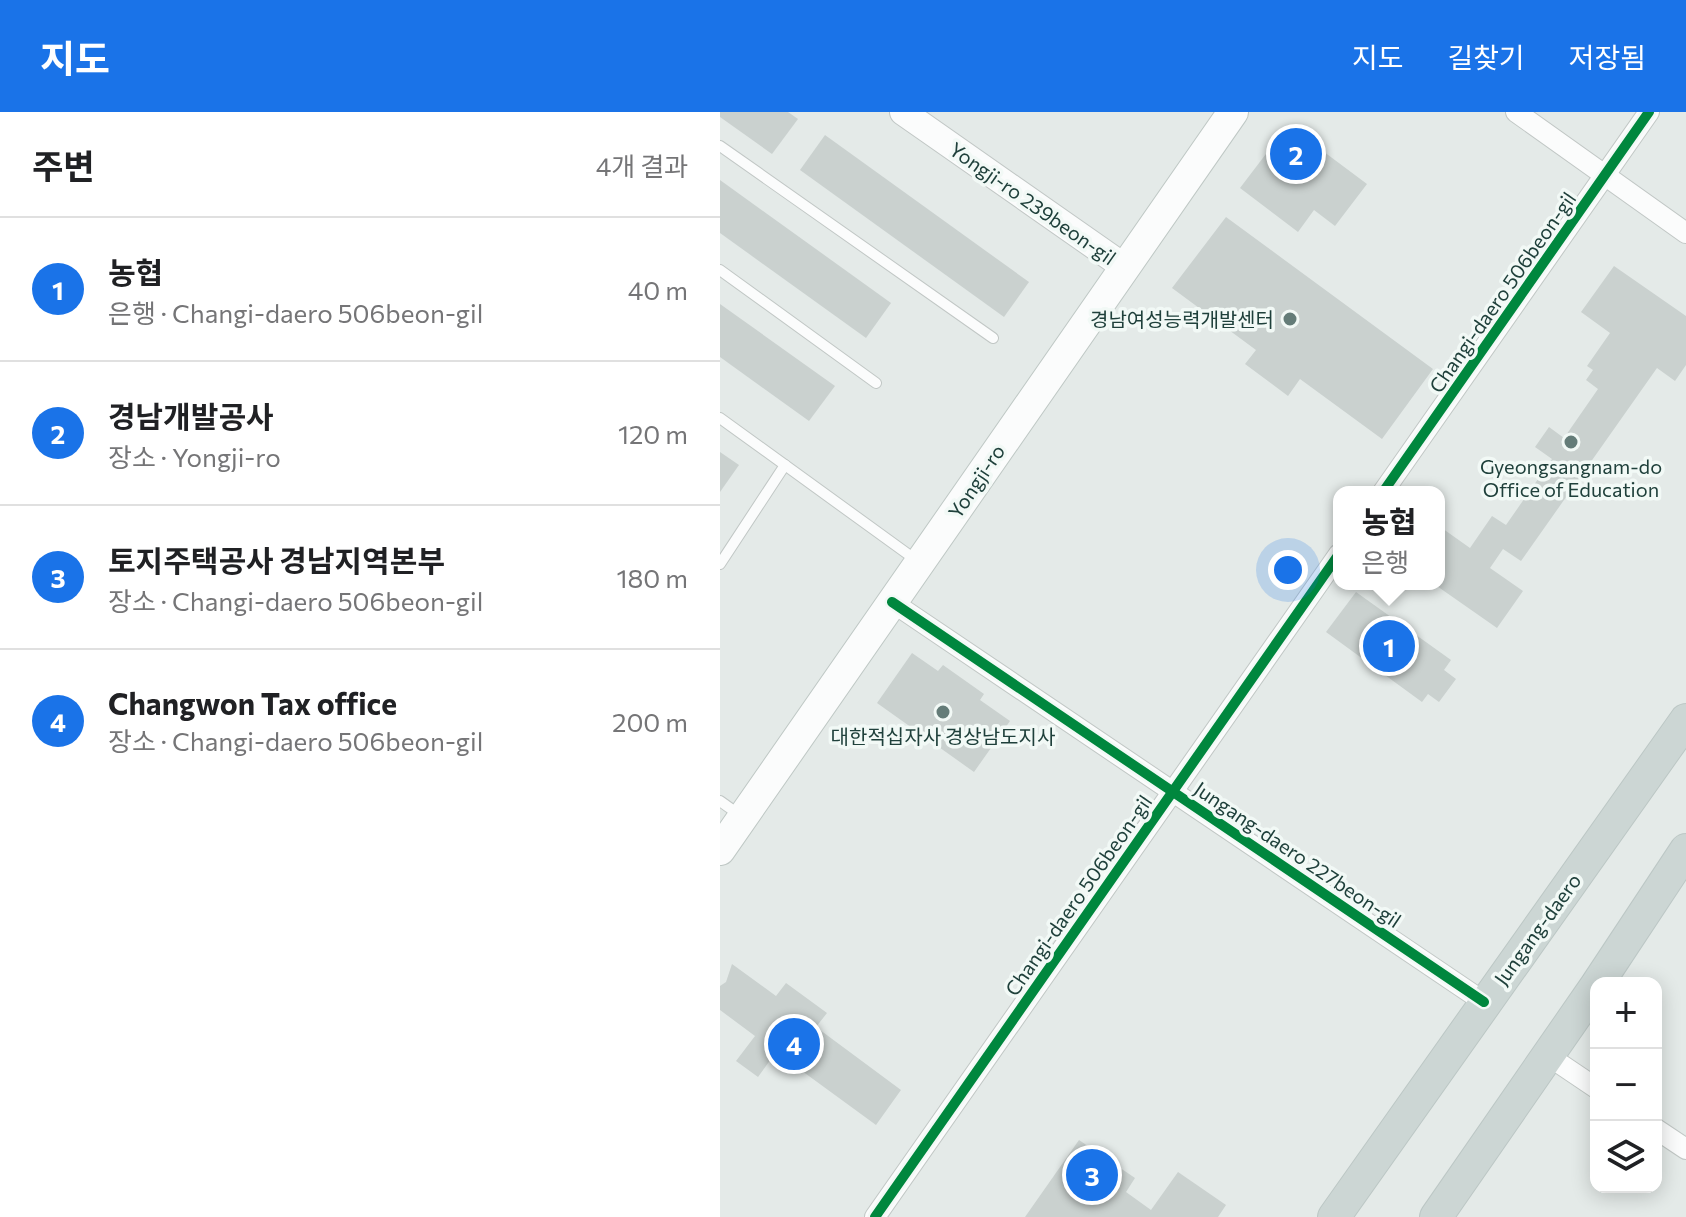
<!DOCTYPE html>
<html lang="ko">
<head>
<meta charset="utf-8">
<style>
  :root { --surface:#fff; --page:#f2f2f2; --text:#202124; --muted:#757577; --line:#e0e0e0; --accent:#1a73e8 }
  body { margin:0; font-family:Commissioner,"Noto Sans KR",sans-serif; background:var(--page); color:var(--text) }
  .controls { position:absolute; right:24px; bottom:24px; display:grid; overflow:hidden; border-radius:16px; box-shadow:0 4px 20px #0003 }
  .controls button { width:72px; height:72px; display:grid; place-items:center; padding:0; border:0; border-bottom:2px solid var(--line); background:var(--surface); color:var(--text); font:40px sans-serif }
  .you { position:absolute; left:568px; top:458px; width:28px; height:28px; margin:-20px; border:6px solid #fff; border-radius:50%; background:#1a73e8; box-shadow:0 0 0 12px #1a73e833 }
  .badge { display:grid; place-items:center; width:52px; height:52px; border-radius:50%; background:var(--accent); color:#fff; font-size:26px; font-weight:700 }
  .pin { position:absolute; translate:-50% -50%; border:4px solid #fff; box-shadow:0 2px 8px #0006 }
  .popup { position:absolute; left:613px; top:374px; width:112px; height:104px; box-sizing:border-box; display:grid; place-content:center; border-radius:16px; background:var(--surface); filter:drop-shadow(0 2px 6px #0005); font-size:26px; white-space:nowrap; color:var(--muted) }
  .popup b { font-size:30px; color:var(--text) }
  .popup::after { content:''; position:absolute; left:50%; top:100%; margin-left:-16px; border:16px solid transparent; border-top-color:var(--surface) }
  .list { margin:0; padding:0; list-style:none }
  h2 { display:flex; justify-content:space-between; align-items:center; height:104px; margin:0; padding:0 32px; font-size:34px }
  h2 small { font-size:26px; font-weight:400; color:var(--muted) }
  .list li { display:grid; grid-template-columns:52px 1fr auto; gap:24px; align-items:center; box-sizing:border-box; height:144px; padding:0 32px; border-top:2px solid var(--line) }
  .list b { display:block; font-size:30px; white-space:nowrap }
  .list p { margin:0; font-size:26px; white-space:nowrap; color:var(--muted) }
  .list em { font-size:26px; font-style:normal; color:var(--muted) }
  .icon { flex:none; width:44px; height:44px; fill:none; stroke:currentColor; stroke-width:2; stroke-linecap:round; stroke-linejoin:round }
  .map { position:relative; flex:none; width:966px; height:1105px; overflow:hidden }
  header { display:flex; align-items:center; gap:48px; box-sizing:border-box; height:112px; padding:0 40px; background:var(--accent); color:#fff }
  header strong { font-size:38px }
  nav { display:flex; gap:44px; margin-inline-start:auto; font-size:28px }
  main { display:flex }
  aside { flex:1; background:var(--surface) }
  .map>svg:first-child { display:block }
  .building { fill:#cad1cf }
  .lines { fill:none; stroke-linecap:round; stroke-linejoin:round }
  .service-casing { stroke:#c1c7c5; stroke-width:12 }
  .minor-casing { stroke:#c1c7c5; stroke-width:22 }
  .tertiary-casing { stroke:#c1c7c5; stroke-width:28 }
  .secondary-casing { stroke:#bfc8c5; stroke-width:32 }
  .primary-casing { stroke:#bcc7c5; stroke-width:34 }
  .service { stroke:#fbfcfc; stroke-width:10 }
  .minor { stroke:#fbfcfc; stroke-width:20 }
  .tertiary { stroke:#fbfcfc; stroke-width:26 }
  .secondary { stroke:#fbfcfc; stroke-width:30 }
  .primary { stroke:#ccd6d4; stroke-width:32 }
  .cycleway-casing { stroke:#f2f9f6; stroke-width:15 }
  .cycleway { stroke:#00873e; stroke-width:10 }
  .poi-dot { fill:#647c78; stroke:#f2f9f6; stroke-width:3 }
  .labels { text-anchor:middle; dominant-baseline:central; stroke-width:7; stroke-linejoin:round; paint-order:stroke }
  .street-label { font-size:20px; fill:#1f403b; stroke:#f2f9f6 }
  .poi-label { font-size:20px; fill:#1f403b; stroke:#f2f9f6 }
</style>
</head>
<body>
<header>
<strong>지도</strong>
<nav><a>지도</a><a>길찾기</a><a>저장됨</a></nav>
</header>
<main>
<aside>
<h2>주변<small>4개 결과</small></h2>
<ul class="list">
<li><span class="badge">1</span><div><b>농협</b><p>은행 · Changi-daero 506beon-gil</p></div><em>40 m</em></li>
<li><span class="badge">2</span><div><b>경남개발공사</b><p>장소 · Yongji-ro</p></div><em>120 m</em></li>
<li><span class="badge">3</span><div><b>토지주택공사 경남지역본부</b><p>장소 · Changi-daero 506beon-gil</p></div><em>180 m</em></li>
<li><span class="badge">4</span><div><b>Changwon Tax office</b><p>장소 · Changi-daero 506beon-gil</p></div><em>200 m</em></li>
</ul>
</aside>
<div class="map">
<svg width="966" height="1105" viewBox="0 0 966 1105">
  <rect width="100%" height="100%" fill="#e4eae8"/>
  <!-- building -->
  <g class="building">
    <polygon points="0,0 68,0 78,7 52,42 0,5"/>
    <polygon points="568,13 647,72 615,114 594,98 578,120 520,76"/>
    <polygon points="105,23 309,170 284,205 80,58"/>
    <polygon points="0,68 171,191 146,226 0,121"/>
    <polygon points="506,105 713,257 662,327 580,267 568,284 525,252 536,238 452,176"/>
    <polygon points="894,154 966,204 966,253 955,269 937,256 801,449 783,437 770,456 803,479 777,516 714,472 719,472 719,414 750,436 772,404 786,413 832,347 815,335 829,315 844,326 878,277 866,268 873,258 867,254 890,221 861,200"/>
    <polygon points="0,192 115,274 89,309 0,245"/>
    <polygon points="0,340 19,353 0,380"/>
    <polygon points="636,480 731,548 724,558 736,567 719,590 708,582 702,590 606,520"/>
    <polygon points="192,541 218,559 223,553 264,582 260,588 290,609 254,660 157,591"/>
    <polygon points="12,852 56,884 66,871 107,901 96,915 181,978 156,1013 56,940 38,965 16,949 35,924 0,898 0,874 6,870"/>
    <polygon points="359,1028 415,1066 406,1080 431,1098 458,1060 506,1093 498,1105 305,1105"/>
  </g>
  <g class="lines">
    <defs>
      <g id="service">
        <polyline points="0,34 273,226"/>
        <polyline points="0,158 156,271"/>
        <polyline points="0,306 196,448"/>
        <polyline points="0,452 65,353"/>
        <polyline points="0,689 21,704"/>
      </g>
      <g id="minor">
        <polyline points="796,0 966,121"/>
        <polyline points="663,380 929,0"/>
        <polyline points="172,490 764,890"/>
        <polyline points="830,945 876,976"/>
        <polyline points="936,1017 966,1037"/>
        <polyline points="155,1105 619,442"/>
      </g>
      <polyline id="tertiary" points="183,0 403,154"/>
      <polyline id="secondary" points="0,738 513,0"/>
      <g id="primary">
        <polyline points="878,871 966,738"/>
        <polyline points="614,1105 966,608"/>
        <polyline points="716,1105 876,874"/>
      </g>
    </defs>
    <!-- service casing -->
    <use href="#service" class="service-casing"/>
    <!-- minor casing -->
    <use href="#minor" class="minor-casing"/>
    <!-- tertiary casing -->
    <use href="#tertiary" class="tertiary-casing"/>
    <!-- secondary casing -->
    <use href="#secondary" class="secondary-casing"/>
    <!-- primary casing -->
    <use href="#primary" class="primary-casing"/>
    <!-- service -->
    <use href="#service" class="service"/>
    <!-- minor -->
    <use href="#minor" class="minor"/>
    <!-- tertiary -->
    <use href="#tertiary" class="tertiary"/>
    <!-- secondary -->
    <use href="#secondary" class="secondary"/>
    <!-- primary -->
    <use href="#primary" class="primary"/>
    <defs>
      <g id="cycleway">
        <polyline points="663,380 929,0"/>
        <polyline points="172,490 764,890"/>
        <polyline points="155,1105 619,442"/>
      </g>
    </defs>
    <!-- cycleway casing -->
    <use href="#cycleway" class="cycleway-casing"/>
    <!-- cycleway -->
    <use href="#cycleway" class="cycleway"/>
  </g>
  <!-- markers -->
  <g class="poi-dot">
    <circle cx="570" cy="207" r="8"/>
    <circle cx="851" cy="330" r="8"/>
    <circle cx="223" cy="600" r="8"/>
  </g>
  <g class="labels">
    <!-- street labels -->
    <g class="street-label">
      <text transform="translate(313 91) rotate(35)">Yongji-ro 239beon-gil</text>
      <text transform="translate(782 180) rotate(-55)">Changi-daero 506beon-gil</text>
      <text transform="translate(256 369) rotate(-56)">Yongji-ro</text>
      <text transform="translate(578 742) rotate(34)">Jungang-daero 227beon-gil</text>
      <text transform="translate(358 783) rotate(-55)">Changi-daero 506beon-gil</text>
      <text transform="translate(817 817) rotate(-54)">Jungang-daero</text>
    </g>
    <!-- poi labels -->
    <g class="poi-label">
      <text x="554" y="207" text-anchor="end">경남여성능력개발센터</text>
      <text x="851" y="354">Gyeongsangnam-do<tspan x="851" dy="23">Office of Education</tspan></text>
      <text x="223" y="624">대한적십자사 경상남도지사</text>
    </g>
  </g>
</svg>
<div class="controls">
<button>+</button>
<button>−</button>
<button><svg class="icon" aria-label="layers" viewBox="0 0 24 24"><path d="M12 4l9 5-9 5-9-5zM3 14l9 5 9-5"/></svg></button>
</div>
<div class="you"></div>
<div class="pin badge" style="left:669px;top:534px">1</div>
<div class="popup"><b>농협</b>은행</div>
<div class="pin badge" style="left:576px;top:42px">2</div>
<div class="pin badge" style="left:372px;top:1063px">3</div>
<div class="pin badge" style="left:74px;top:932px">4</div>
</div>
</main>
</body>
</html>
